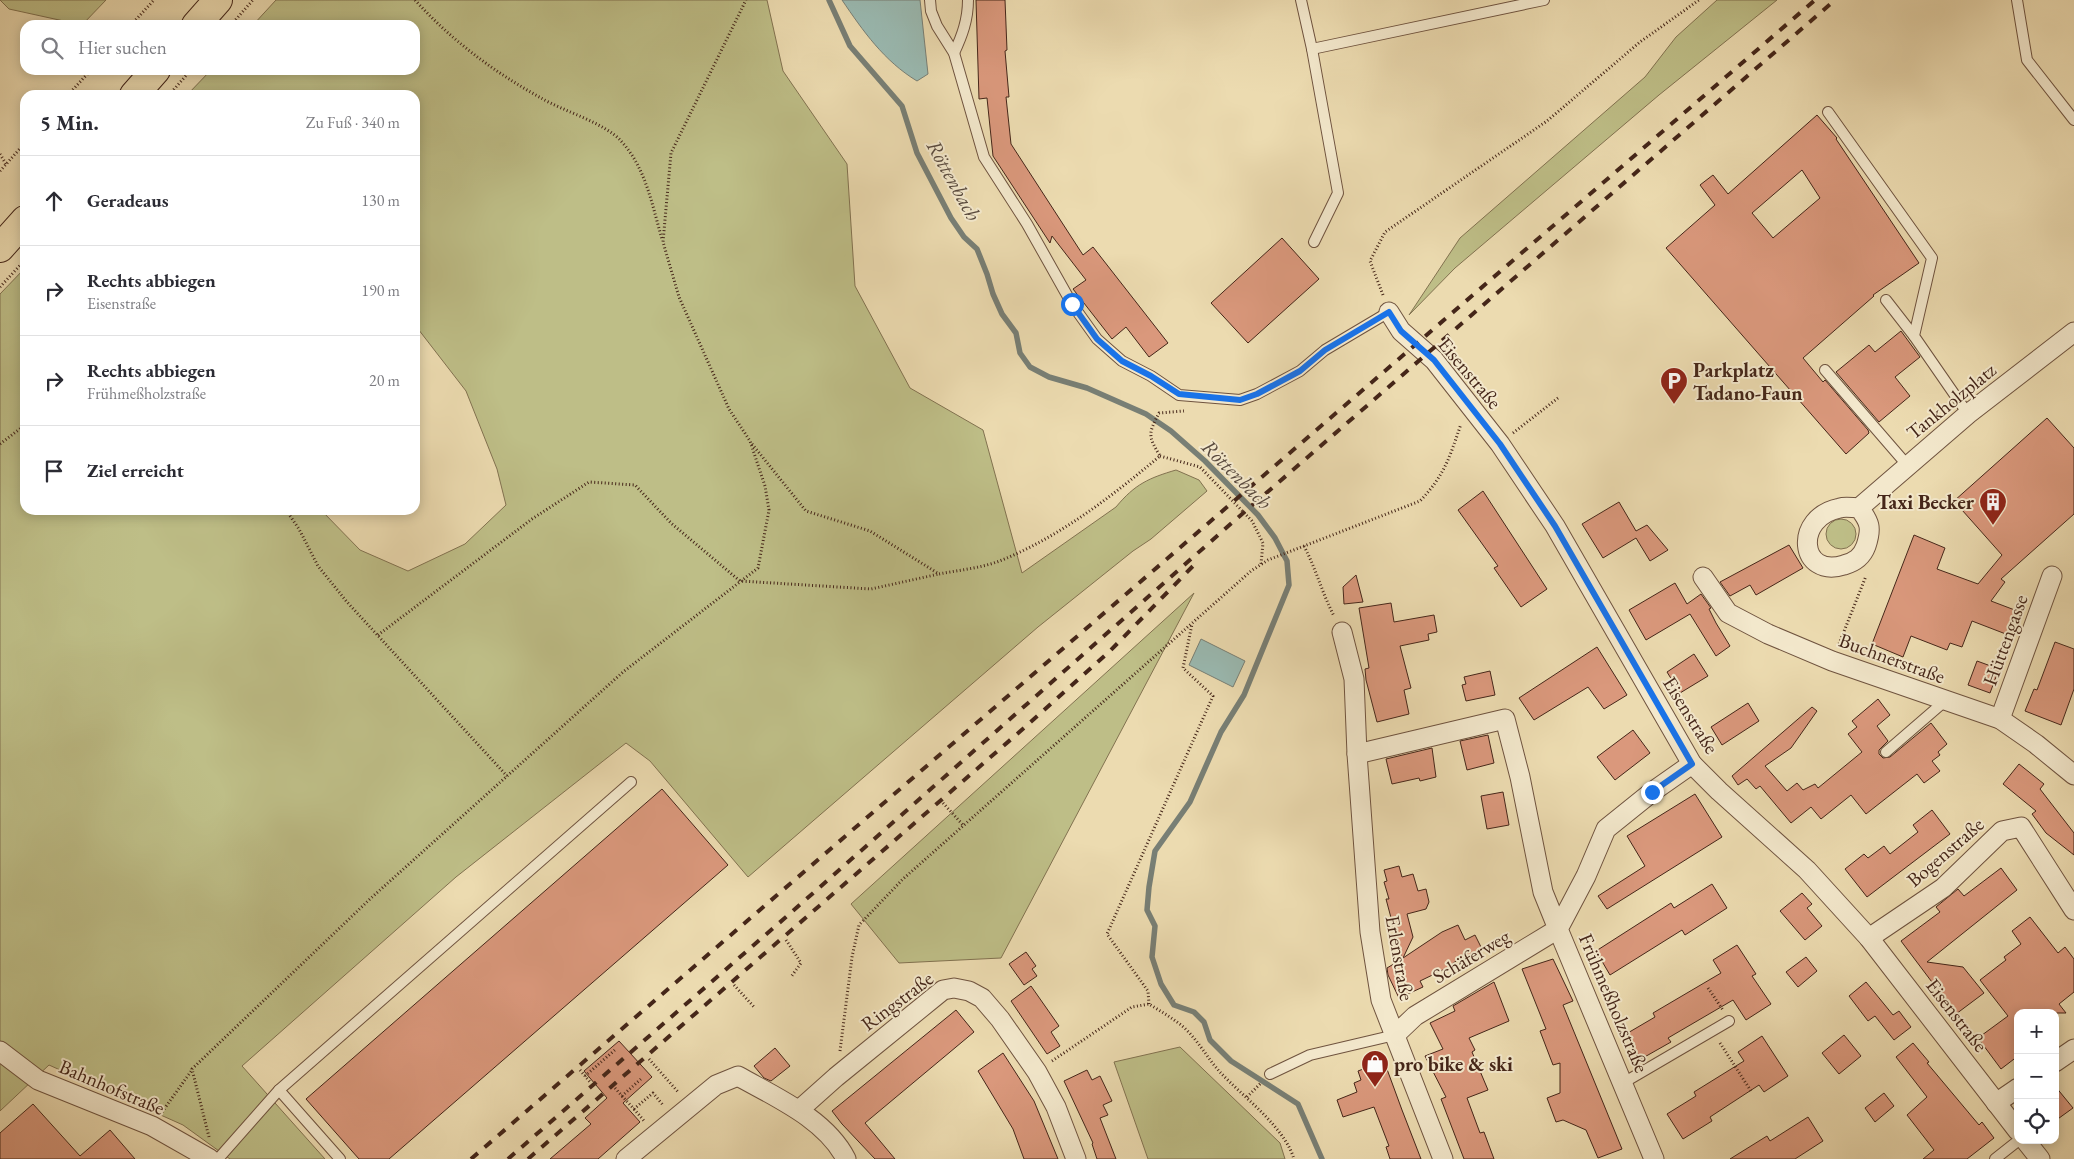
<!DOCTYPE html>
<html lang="de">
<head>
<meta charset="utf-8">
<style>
  :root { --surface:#fff; --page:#f2f2f3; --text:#2b2b33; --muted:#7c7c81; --line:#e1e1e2 }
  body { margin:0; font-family:"EB Garamond",serif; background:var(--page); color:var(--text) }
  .controls { position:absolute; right:15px; bottom:15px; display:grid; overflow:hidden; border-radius:10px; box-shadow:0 2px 12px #0003 }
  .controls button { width:45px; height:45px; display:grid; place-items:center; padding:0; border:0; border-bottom:1px solid var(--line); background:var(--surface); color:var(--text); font:25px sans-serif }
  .stop { position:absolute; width:15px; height:15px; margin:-11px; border:4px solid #1a73e8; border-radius:50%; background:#fff }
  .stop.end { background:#1a73e8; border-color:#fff; box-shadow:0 1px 5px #0008 }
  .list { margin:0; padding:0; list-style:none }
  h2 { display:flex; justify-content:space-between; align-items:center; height:65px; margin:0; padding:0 20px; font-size:21px }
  h2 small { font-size:16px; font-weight:400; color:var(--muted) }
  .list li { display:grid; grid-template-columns:32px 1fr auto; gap:15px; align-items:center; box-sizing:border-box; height:90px; padding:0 20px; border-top:1px solid var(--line) }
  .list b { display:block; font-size:19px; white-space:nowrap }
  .list p { margin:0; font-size:16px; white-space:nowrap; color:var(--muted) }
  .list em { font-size:16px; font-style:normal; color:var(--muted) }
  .icon { flex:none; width:28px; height:28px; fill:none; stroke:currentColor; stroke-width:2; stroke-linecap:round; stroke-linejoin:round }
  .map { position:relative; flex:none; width:2074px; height:1159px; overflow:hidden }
  .search { position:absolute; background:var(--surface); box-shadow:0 2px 12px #0003; left:20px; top:20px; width:400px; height:55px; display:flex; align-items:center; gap:12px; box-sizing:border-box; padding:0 18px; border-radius:15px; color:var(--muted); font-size:19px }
  .panel { position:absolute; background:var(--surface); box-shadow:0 2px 12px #0003; left:20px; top:90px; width:400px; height:425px; border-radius:15px }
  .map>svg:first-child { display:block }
  .green { fill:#bebe87; stroke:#827250 }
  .water { fill:#9abab2; stroke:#787f75 }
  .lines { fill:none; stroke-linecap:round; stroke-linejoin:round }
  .stream { stroke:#787f75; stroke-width:5.5 }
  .building { fill:#da987c; stroke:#452619; fill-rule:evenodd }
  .service-casing { stroke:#6f533f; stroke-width:12 }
  .minor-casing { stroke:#6f533f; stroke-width:21 }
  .primary-casing { stroke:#452619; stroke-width:30 }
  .path { stroke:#452619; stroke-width:3; stroke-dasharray:1 2.5; stroke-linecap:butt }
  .service { stroke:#f3e8cc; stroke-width:10 }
  .minor { stroke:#f3e8cc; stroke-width:19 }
  .primary { stroke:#ecdbb0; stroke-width:28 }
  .rail { stroke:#452619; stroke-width:4; stroke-dasharray:9 9; stroke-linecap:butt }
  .route { stroke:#1a73e8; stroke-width:6 }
  .labels { text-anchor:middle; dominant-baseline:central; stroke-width:4; stroke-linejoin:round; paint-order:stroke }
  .poi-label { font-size:20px; font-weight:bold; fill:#452619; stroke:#f3e8cc; text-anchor:start }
  .street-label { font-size:20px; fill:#452619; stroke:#f3e8cc }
  .water-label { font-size:21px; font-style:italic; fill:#5a4b3f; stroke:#f3e8cc }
</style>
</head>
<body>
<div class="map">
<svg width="2074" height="1159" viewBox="0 0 2074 1159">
  <rect width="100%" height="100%" fill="#ecdbb0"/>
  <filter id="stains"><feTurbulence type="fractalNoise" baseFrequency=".004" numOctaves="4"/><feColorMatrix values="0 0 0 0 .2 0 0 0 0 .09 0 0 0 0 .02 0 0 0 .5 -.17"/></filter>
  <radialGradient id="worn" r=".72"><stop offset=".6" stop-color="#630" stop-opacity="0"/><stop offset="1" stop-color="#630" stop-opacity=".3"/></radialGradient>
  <!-- green -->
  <g class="green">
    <polygon points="0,0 106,0 82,25 9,9"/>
    <path d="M276,0H767L783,71L847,164L855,286L910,388L983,430L1022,573L1116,507C1135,484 1149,478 1176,470L1199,480L1207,491L1151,539L1133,551L1038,627L748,877L650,761L626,743L456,877L242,1066L325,1159H230L183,1125L49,1065L0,1111V294L25,268V510H321L360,550L408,571L465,544L506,505L497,469L466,391L415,325V95H187L211,70H415V25H253Z"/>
    <polygon points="1717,0 1777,0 1659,95 1455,268 1409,315 1460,238 1645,77 1676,37"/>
    <circle cx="1841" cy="534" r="15"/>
    <polygon points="1194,593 1001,958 899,963 851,904"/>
    <polygon points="1180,1047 1280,1143 1285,1159 1148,1159 1114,1062"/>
  </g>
  <!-- water -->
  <g class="water">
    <path d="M842,0H920L928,74L917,81C884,61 863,31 842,0Z"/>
    <polygon points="1201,639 1245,661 1233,687 1189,665"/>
  </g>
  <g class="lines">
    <!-- stream -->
    <polyline class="stream" points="829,0 850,46 902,106 917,153 951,218 964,237 977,249 987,274 993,294 1002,314 1016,333 1020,353 1030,367 1049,377 1087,388 1146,414 1171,431 1205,461 1258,515 1275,538 1287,561 1289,585 1244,695 1221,732 1190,802 1155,851 1149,887 1147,910 1155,926 1152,957 1161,984 1174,1005 1194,1012 1204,1022 1210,1040 1231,1061 1298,1104 1322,1159"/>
  </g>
  <!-- building -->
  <g class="building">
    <polygon points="976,0 1005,0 1007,50 1005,51 1009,97 1006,97 1011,144 1083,255 1093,247 1168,343 1149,357 1126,327 1112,339 1073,289 1086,280 1052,236 1050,243 993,156 987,98 979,99"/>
    <path d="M1817,115L1837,138L1836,139L1919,263L1873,295L1874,296L1803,358L1823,382L1825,380L1868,430L1869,433L1846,454L1666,248L1715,205L1700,185L1713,175L1728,194ZM1802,170L1820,198L1773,238L1752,213Z"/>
    <polygon points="1282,238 1319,279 1248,343 1211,303"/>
    <polygon points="1901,331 1920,357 1895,377 1910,396 1879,422 1836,372 1869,345 1875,352"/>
    <polygon points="2047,418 2074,448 2074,514 2001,579 2005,582 1991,601 2020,612 2011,636 1972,621 1962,647 1950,643 1947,650 1911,636 1903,657 1872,644 1914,535 1945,548 1937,569 1978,584 2002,555 1954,501"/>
    <polygon points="1483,491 1547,589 1521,607 1494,568 1498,566 1458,510"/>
    <polygon points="1619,502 1636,531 1647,525 1668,550 1650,561 1636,538 1603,558 1582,524"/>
    <polygon points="1789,545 1803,568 1756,595 1750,585 1730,596 1720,582"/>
    <polygon points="1356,575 1363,602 1344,604 1343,587"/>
    <polygon points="1675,583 1687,604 1701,594 1711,608 1709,609 1716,623 1730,646 1716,656 1690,614 1646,640 1629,610"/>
    <polygon points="1391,603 1394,622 1434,615 1437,632 1428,634 1429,640 1400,646 1411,688 1404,690 1409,714 1377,722 1366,680 1365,669 1369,668 1359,608"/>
    <polygon points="2055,642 2074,649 2074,689 2061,725 2025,711 2034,689 2037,690"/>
    <polygon points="1597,647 1627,695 1604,709 1588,687 1534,720 1519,698"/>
    <polygon points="1694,654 1708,676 1680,693 1667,672"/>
    <polygon points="1977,661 1999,669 1990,693 1968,685"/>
    <polygon points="1490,671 1495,695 1466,701 1462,685 1466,684 1464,677"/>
    <polygon points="1878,699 1890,715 1877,726 1888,741 1879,750 1879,754 1883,758 1890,757 1931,723 1947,744 1938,752 1940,755 1932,761 1940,771 1924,783 1917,774 1866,814 1851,795 1821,819 1811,807 1791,823 1760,786 1756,789 1747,779 1738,785 1732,776 1812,707 1817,711 1791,748 1765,766 1787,791 1797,783 1803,790 1815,784 1818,788 1862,752 1848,734 1857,727 1852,721"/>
    <polygon points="1748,703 1759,721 1722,745 1711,727"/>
    <polygon points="1633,730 1650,753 1615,780 1597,757"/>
    <polygon points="1488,735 1494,763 1467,770 1460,741"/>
    <polygon points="1432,748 1436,777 1420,781 1419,778 1392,784 1386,759"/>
    <polygon points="2019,764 2044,784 2040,789 2074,833 2074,855 2046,833 2032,814 2036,811 2003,784"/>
    <polygon points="662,789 728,865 389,1159 359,1159 306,1099"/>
    <polygon points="1503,792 1509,825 1487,829 1481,796"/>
    <polygon points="1695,794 1722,837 1607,909 1598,896 1645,866 1627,836"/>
    <polygon points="1932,810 1950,834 1867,897 1845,869 1864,854 1868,858 1884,846 1890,854 1918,832 1913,825"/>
    <polygon points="1399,866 1402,877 1413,874 1418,891 1426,889 1429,902 1426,909 1407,914 1413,937 1403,958 1442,932 1458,925 1465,940 1475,935 1482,949 1456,961 1447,968 1420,981 1423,987 1399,998 1388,975 1387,968 1402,959 1386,899 1389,899 1384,882 1387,881 1384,870"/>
    <polygon points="2001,868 2017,890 1927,962 1963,967 1984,993 1956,1014 1901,941 1940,912 1936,907 1958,889 1964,896"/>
    <polygon points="1712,884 1727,908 1685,935 1682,930 1610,975 1596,951 1671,903 1674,908"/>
    <polygon points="1802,893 1812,904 1807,908 1822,926 1805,940 1780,911"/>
    <polygon points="2030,917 2058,953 2065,947 2074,959 2074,992 2059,1004 2066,1013 2018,1013 2018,1056 2001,1069 1978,1038 2008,1016 1980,980 2006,960 2004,957 2021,944 2012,931"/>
    <polygon points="1737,945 1756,974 1752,976 1771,1004 1746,1020 1733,1000 1668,1038 1671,1042 1641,1059 1626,1034 1655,1017 1653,1013 1721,973 1713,960"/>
    <polygon points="1026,952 1036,966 1032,969 1037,976 1024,985 1009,964"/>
    <polygon points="1806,957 1817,971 1798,987 1786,972"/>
    <polygon points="1553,959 1573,1001 1563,1005 1622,1149 1598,1158 1586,1130 1563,1120 1556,1122 1547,1098 1560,1093 1560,1063 1553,1065 1540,1031 1546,1029 1522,969"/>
    <polygon points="1494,982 1509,1021 1469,1038 1475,1050 1472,1052 1488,1090 1467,1098 1480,1133 1484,1132 1494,1159 1464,1159 1441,1099 1446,1097 1425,1056 1443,1049 1430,1023 1455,1011 1453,1006"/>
    <polygon points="1866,982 1893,1015 1899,1011 1911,1027 1894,1040 1875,1016 1868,1021 1849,996"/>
    <polygon points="1031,986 1059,1026 1051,1032 1060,1046 1047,1054 1011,1001"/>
    <polygon points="956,1010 974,1032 865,1123 895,1159 875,1159 842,1124 832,1111"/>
    <polygon points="1844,1035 1861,1056 1839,1074 1822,1053"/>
    <polygon points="1762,1036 1788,1076 1764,1092 1759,1085 1710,1117 1712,1121 1683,1139 1667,1114 1696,1096 1694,1092 1744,1061 1738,1052"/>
    <polygon points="619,1041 652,1077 623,1103 640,1122 598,1159 550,1159 591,1124 585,1118 607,1098 584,1071"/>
    <polygon points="1913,1043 1929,1062 1927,1063 1979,1125 1982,1122 1994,1138 1967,1159 1923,1159 1934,1150 1907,1115 1927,1097 1896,1057"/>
    <polygon points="775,1048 790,1066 771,1081 764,1078 754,1066"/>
    <polygon points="1003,1053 1034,1101 1058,1159 1024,1159 1013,1129 978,1071"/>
    <polygon points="1384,1061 1402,1110 1421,1159 1390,1159 1386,1147 1389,1146 1374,1107 1343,1117 1337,1100 1357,1092 1354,1083 1361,1080 1358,1071"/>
    <polygon points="1087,1070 1092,1080 1100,1076 1112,1101 1103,1105 1108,1115 1100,1118 1116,1159 1097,1159 1092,1144 1093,1143 1064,1081"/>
    <polygon points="2055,1086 2073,1108 2055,1121"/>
    <polygon points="1884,1093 1894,1106 1875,1122 1865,1108"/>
    <polygon points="33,1104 80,1156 110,1130 135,1159 0,1159 0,1133"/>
    <polygon points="1808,1117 1823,1141 1795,1159 1730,1159 1767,1136 1770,1141"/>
  </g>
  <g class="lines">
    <defs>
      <g id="service">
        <polyline points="930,0 931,11 937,26 954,53 984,157 1027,224 1072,304 1097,339 1122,361 1151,376 1179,395 1240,400 1257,394 1300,371 1325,350 1389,312"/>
        <polyline points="1301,0 1312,49 1544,0"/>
        <polyline points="2017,0 2027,60 2074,120"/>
        <polyline points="1312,49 1338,193 1314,242"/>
        <path d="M954,53C962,36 968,20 968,0"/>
        <polyline points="1828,112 1932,258 1914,336 1968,414"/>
        <polyline points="1886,300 1914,336"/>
        <polyline points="1825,370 1908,466"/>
        <polyline points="1886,752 1945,701"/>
        <polyline points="1270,1074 1310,1055 1395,1035"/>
        <polyline points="1623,1083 1729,1021"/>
        <polyline points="279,1090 340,1159"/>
        <polyline points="218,1159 279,1090 631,782"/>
        <polyline points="1995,1159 2019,1140"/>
      </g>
      <g id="minor">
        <polyline points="1389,312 1401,331 1434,360 1500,444 1555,526 1692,764 1719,791 1807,870 1869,938 2018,1131"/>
        <path d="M1859,508C1870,522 1872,528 1866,546C1862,557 1855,562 1844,565C1799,579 1793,517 1840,508C1846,506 1853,508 1859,508L1968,414L2074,332"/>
        <polyline points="1703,577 1728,613 1768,634 1832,661 2000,719 2036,744 2074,775"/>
        <polyline points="1342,632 1354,679 1357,754"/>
        <polyline points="2000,719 2052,576"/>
        <polyline points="1869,938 1943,888 2002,831 2021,827 2074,910"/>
        <polyline points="1395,1035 1415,1016 1558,929 1543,892 1520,777 1505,719 1357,754 1370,932 1381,1000 1443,1159"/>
        <polyline points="0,1051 38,1080 152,1126 210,1159"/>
        <polyline points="2055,1062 2074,1049"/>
        <polyline points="1996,1103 2018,1088"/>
        <polyline points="799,1110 836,1077 943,990 954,988 969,991 982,998 1000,1019 1037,1072 1056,1107 1076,1159"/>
        <polyline points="2025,1140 2040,1159"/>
        <path d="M626,1159L716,1085L738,1076C775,1097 826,1119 846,1159"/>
        <polyline points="1654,1159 1558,929 1586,876 1606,829 1652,792 1692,764"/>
      </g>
      <g id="primary">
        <polyline points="196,25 218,0"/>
        <polyline points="134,95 156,70"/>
        <polyline points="0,248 25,220"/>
      </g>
    </defs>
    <!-- service casing -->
    <use href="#service" class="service-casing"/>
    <!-- minor casing -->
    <use href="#minor" class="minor-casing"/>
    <!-- primary casing -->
    <use href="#primary" class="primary-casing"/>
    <!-- path -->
    <g class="path">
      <path d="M415,0C451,40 494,72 541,98C563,111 605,123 621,141C646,168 652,205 662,239"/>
      <polyline points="131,25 154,0"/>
      <polyline points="231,25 253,0"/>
      <polyline points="68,95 91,70"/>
      <polyline points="169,95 191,70"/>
      <polyline points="0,154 6,164"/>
      <polyline points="0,171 25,143"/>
      <polyline points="0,287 25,260"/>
      <polyline points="1383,295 1370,261 1385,232 1547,121 1640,42 1699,0"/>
      <polyline points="1513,433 1558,398"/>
      <polyline points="0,444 25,425"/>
      <path d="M752,444L806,511L870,531L939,574C959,570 983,568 1002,560C1061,536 1112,496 1160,456C1148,436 1148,434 1159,413L1184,411"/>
      <polyline points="1160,456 1200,467 1252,521 1263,543 1261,564"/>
      <polyline points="286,510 299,529 318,566 347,602 507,776"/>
      <path d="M1304,546C1316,569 1322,593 1334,616"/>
      <polyline points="378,635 532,519 589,482 635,485 671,523 740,581 871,589 939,574"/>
      <polyline points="1839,644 1866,576"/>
      <polyline points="943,803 963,825"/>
      <polyline points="786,940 801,963 791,977"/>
      <polyline points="734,985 755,1008"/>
      <polyline points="1708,988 1723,1010"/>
      <polyline points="1149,1004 1148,991 1107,934 1213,696 1183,668 1192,624"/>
      <polyline points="1720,1043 1751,1091"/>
      <path d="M840,1051L852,957L859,925L903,879L1251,571L1268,560L1420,501C1445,475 1450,456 1461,424"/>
      <polyline points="649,1059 679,1093"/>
      <path d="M1052,1061L1132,1007L1149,1004C1160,1011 1171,1017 1181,1025C1197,1038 1207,1058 1220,1072C1243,1097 1284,1126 1294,1159"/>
      <polyline points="580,1070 590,1082"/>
      <polyline points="585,1076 616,1049"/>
      <polyline points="615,1088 622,1096 642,1078"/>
      <polyline points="622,1096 634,1109 653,1093 663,1105"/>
      <polyline points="1247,1097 1261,1083"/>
      <polyline points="634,1109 645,1122"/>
      <polyline points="162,1112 192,1070"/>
      <polyline points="209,1137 192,1069 370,899 623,672 758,568 769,510 765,486 750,441 729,409 679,297 663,242 671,153 746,0"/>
    </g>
    <!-- service -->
    <use href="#service" class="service"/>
    <!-- minor -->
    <use href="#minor" class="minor"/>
    <!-- primary -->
    <use href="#primary" class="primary"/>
    <!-- rail -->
    <g class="rail">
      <polyline points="471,1159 1815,0"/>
      <polyline points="508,1159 786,917 1234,521 1835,0"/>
      <polyline points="528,1159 1024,728 1110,651 1195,564"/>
    </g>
  </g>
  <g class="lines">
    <!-- route -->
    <polyline class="route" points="1072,304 1097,339 1122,361 1151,376 1179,394 1240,400 1257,394 1300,371 1325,350 1389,312 1401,331 1434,360 1500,444 1555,526 1692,764 1652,792"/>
  </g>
  <!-- icons -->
  <defs>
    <symbol id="parking-pin" viewBox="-11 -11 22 30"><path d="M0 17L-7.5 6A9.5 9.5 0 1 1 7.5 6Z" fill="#8f2418" stroke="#f3e8cc"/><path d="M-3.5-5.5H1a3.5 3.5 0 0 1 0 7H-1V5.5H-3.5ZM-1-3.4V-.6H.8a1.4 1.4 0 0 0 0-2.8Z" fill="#fff"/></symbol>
    <symbol id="building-pin" viewBox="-11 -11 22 30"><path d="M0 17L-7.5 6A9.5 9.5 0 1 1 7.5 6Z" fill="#8f2418" stroke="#f3e8cc"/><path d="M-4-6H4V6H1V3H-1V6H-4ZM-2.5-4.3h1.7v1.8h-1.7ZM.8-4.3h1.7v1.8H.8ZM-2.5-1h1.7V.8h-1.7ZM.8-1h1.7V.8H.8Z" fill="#fff"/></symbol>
    <symbol id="shop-pin" viewBox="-11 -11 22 30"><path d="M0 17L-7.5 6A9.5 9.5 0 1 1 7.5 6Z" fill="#8f2418" stroke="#f3e8cc"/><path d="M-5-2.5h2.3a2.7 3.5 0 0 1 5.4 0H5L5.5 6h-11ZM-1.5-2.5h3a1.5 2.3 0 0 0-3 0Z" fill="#fff"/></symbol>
  </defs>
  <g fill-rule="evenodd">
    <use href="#parking-pin" x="1658" y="365" width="32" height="43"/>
    <use href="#building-pin" x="1977" y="486" width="32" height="43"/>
    <use href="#shop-pin" x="1359" y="1048" width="32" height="43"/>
  </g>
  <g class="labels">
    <!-- poi labels -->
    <g class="poi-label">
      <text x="1693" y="370">Parkplatz<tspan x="1693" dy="23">Tadano-Faun</tspan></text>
      <text x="1974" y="502" text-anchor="end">Taxi Becker</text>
      <text x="1394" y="1064">pro bike &amp; ski</text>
    </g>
    <!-- street labels -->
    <g class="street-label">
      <text transform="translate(1470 373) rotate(50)">Eisenstraße</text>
      <text transform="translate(1951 401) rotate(-39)">Tankholzplatz</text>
      <text transform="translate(2005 640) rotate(-70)">Hüttengasse</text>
      <text transform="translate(1892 658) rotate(20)">Buchnerstraße</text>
      <text transform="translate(1691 715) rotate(58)">Eisenstraße</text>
      <text transform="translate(1945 852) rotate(-41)">Bogenstraße</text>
      <text transform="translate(1471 956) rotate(-31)">Schäferweg</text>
      <text transform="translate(1400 958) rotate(80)">Erlenstraße</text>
      <text transform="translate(897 1001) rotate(-37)">Ringstraße</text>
      <text transform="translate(1614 1003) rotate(67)">Frühmeßholzstraße</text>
      <text transform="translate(1957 1015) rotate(52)">Eisenstraße</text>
      <text transform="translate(112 1087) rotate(23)">Bahnhofstraße</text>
    </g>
    <!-- water labels -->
    <g class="water-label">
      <text transform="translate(954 180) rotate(61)">Röttenbach</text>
      <text transform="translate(1237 474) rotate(45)">Röttenbach</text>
    </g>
  </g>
  <rect width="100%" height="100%" filter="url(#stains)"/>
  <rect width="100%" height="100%" fill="url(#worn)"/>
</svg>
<div class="controls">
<button>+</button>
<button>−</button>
<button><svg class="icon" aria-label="locate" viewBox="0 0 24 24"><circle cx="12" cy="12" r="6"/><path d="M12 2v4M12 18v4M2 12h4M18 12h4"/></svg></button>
</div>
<div class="stop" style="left:1072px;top:304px"></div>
<div class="stop end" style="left:1652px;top:792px"></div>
<div class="search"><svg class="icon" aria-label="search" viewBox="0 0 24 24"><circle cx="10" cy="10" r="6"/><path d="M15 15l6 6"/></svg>Hier suchen</div>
<section class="panel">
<h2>5 Min.<small>Zu Fuß · 340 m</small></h2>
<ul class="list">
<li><svg class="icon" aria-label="ahead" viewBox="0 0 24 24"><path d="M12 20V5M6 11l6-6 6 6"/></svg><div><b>Geradeaus</b></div><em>130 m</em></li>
<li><svg class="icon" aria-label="right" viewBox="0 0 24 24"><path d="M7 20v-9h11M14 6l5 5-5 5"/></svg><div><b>Rechts abbiegen</b><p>Eisenstraße</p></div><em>190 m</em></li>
<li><svg class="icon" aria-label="right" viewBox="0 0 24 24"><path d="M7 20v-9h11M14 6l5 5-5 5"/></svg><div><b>Rechts abbiegen</b><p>Frühmeßholzstraße</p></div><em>20 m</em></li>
<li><svg class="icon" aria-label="arrive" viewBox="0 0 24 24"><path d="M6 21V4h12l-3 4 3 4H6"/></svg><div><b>Ziel erreicht</b></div></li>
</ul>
</section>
</div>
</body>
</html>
